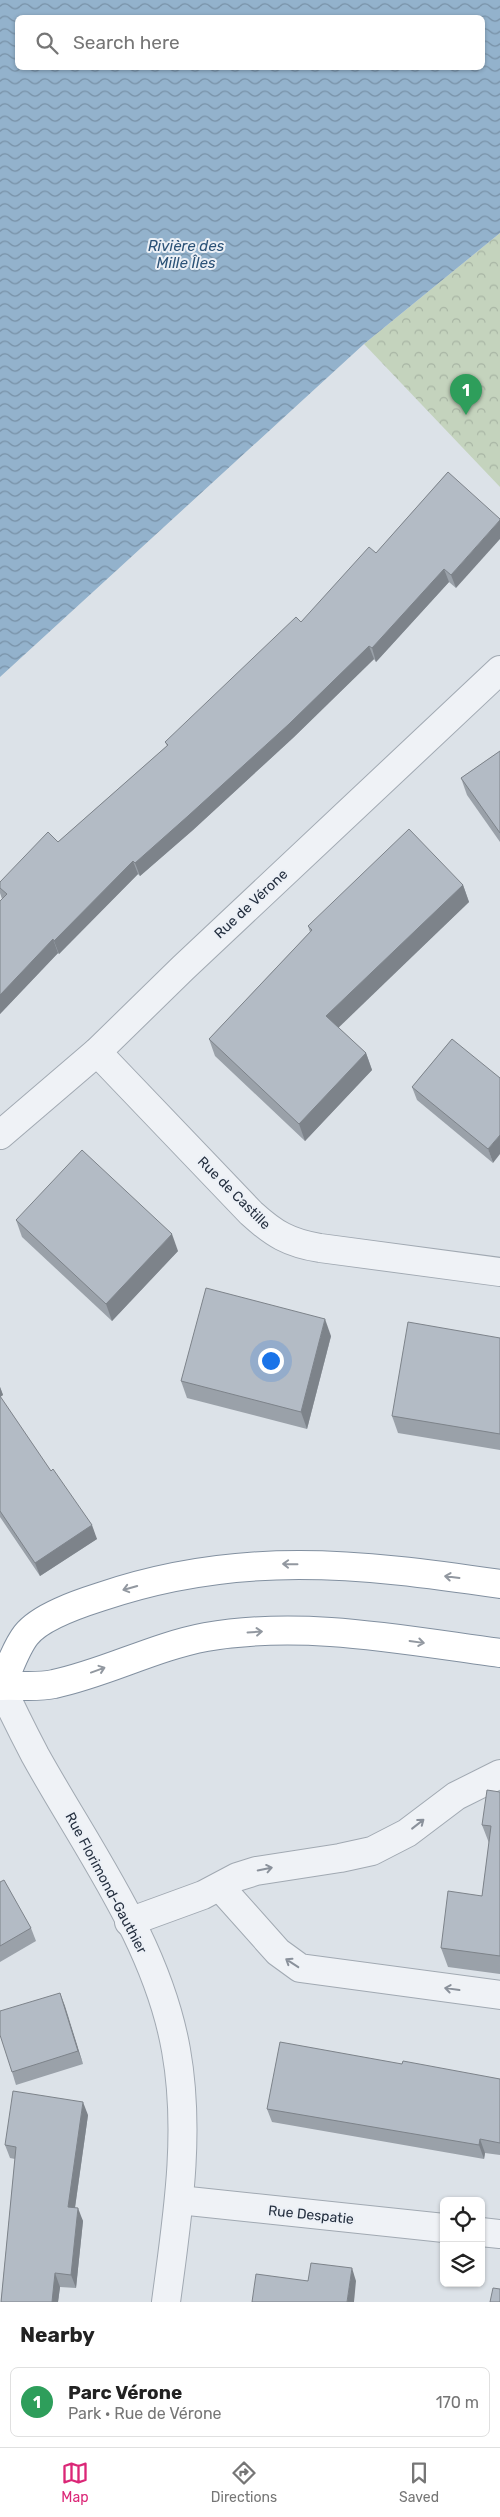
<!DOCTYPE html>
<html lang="en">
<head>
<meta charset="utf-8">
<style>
  :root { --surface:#fff; --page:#f6f6f6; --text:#222; --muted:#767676; --line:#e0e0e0; --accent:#db2777 }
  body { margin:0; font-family:Rubik,sans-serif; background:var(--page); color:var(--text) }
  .controls { position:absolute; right:15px; bottom:15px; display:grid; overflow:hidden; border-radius:8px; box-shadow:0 1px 4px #0004 }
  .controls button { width:45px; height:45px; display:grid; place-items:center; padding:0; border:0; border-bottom:1px solid var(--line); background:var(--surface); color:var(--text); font:25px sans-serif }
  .you { position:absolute; left:270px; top:1360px; width:18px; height:18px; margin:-12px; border:4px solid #fff; border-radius:50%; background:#1a73e8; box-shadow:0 0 0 8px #1a73e833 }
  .badge { display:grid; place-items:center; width:32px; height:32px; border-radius:50%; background:var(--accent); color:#fff; font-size:16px; font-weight:700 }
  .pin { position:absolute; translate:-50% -41px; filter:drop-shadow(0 1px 2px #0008) }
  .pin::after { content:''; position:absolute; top:26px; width:18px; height:15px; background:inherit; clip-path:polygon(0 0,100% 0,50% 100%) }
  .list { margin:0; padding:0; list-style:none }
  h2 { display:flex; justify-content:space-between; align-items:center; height:65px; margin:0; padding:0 20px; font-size:21px }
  h2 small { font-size:16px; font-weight:400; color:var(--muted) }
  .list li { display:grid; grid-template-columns:32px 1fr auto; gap:15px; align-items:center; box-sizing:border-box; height:70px; margin:0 10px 10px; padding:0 10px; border:1px solid var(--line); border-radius:8px }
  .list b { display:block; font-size:19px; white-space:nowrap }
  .list p { margin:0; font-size:16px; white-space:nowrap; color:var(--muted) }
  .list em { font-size:16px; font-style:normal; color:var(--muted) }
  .icon { flex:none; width:28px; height:28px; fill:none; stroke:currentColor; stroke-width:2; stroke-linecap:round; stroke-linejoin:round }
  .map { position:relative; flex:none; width:500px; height:2302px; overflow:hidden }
  .search { position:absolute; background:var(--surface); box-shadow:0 1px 4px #0004; left:15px; right:15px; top:15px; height:55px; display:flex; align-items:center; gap:12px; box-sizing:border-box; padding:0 18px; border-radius:8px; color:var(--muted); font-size:19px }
  .sheet { height:145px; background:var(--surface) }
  nav { display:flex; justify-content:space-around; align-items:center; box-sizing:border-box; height:70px; border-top:1px solid var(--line); background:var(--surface); font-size:14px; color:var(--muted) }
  nav a { display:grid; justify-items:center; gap:2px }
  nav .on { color:var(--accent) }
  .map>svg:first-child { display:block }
  .park { fill:url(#park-crowns) }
  .water { fill:url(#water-waves); fill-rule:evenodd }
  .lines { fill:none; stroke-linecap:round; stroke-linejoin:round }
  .minor-casing { stroke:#a1a9b2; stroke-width:30 }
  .highway-casing { stroke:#8290a0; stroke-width:30 }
  .minor { stroke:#eff2f6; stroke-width:28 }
  .highway { stroke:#fff; stroke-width:28 }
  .wall { fill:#9aa1a9 }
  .shaded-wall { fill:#7d838a }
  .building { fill:#b3bbc5; stroke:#7d838a }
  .oneway { stroke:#9298a0 }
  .oneway2 { stroke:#8a919b }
  .labels { text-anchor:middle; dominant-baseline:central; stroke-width:4; stroke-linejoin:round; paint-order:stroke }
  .street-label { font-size:14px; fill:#253040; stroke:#ecf0f6 }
  .water-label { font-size:15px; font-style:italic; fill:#2b5277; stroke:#ecf0f6 }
</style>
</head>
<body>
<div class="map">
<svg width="500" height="2302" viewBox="0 0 500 2302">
  <defs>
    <pattern id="park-crowns" width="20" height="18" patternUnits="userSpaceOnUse" patternTransform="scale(1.25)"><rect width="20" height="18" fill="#c4d3bd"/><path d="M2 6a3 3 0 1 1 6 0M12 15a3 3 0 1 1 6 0" fill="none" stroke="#a8b5a4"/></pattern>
    <pattern id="water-waves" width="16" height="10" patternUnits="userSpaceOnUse" patternTransform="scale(1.25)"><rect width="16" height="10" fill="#93b2cc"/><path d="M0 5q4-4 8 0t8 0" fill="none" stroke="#7891a7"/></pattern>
  </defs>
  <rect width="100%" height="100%" fill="#dce2e8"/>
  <!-- park -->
  <polygon class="park" points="500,233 500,487 364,344"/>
  <!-- water -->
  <path class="water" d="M0,0H500V233L364,344L0,677ZM18,18H482V68H18Z"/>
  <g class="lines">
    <defs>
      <g id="minor">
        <path d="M97,1052L251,1213C274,1234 289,1243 320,1248L500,1272"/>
        <polyline points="0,1135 97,1052 183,968 500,670"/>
        <path d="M0,1684C11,1708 23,1732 35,1755C87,1849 157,1942 176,2050C191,2134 177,2219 166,2302"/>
        <polyline points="220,1887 278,1952 300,1968 500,1995"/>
        <polyline points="129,1922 203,1895 237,1877 256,1871 340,1858 372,1851 407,1833 456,1796 500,1774"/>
        <polyline points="179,2200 444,2228"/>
        <polyline points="481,2232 500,2234"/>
      </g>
      <path id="highway" d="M500,1584C359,1563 238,1550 100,1597C78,1604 40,1617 26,1635C15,1649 9,1670 1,1686C17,1685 37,1688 54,1684C106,1673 153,1647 206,1637C304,1620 403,1640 500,1653"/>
    </defs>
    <!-- minor casing -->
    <use href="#minor" class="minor-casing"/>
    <!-- highway casing -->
    <use href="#highway" class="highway-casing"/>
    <!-- minor -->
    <use href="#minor" class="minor"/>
    <!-- highway -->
    <use href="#highway" class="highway"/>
  </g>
  <!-- wall -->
  <g class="wall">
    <polygon points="448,472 456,588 449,582 376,662 374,659 294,737 193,830 140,876 138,874 59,954 58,953 0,1014 0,901 2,899 0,893 0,882 58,842 167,746 165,742 301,622 376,553"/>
    <polygon points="500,751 500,842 467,795 461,778"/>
    <polygon points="463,885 469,902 338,1027 366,1053 372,1070 305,1141 215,1056 209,1039 310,932 308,926"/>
    <polygon points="452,1039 493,1163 417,1100 412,1087"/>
    <polygon points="16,1220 178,1251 112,1321 22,1237"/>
    <polygon points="331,1336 307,1429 187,1398 181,1381"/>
    <polygon points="500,1338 500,1450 398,1433 392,1416"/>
    <polygon points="0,1387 3,1395 0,1397 97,1539 40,1576 0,1517"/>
    <polygon points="500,1792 500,1974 448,1967 441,1948 482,1896 489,1843 482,1825"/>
    <polygon points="0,1882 31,1928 36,1941 0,1962"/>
    <polygon points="60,1993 83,2064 16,2085 12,2072"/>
    <polygon points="402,2064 500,2079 500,2155 485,2153 484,2159 272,2122 267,2109"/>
    <polygon points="88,2115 75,2208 83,2221 76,2288 60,2287 58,2302 1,2302 15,2159 10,2158 5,2145"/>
  </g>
  <!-- shaded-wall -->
  <g class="shaded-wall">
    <polygon points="500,520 500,539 456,588 451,575"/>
    <polygon points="444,569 449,582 376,662 372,648"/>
    <polygon points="369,646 374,659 294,737 193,830 140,876 135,863"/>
    <polygon points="133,861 138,874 59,954 54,941"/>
    <polygon points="463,885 469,902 333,1033 326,1016"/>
    <polygon points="53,939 58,953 0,1014 0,995"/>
    <polygon points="366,1053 372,1070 305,1141 299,1124"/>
    <polygon points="500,1135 500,1154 493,1163 488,1149"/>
    <polygon points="172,1234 178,1251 112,1321 106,1304"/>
    <polygon points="325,1319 331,1336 307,1429 301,1412"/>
    <polygon points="0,1387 3,1395 0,1397"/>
    <polygon points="92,1525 97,1539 40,1576 35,1563"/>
    <polygon points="60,1993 65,2006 83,2064 78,2051"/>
    <polygon points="83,2102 88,2115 73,2221 68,2207"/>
    <polygon points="480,2139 485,2153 484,2159 479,2145"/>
    <polygon points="78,2208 83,2221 76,2288 71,2275"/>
    <polygon points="352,2268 356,2281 354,2302 347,2302"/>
    <polygon points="55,2273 60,2287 58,2302 52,2302"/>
  </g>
  <!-- building -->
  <g class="building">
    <polygon points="448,472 500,519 500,520 451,575 444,569 372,648 369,646 289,724 188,816 135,863 133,861 54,941 53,939 0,995 0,901 7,894 0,888 0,882 48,832 58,842 168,745 165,742 296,617 301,622 369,547 376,553"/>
    <polygon points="500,751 500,833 461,778"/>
    <polygon points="409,829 463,885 326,1016 366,1053 299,1124 209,1039 312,930 308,926"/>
    <polygon points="452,1039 500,1078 500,1135 488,1149 412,1087"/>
    <polygon points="82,1150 172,1234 106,1304 16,1220"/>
    <polygon points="206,1288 325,1319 301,1412 181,1381"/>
    <polygon points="408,1322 500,1338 500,1434 392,1416"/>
    <polygon points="0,1396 51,1471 53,1469 92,1525 35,1563 0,1511"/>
    <polygon points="487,1790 500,1792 500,1956 441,1948 448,1891 482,1896 491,1826 482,1825"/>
    <polygon points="4,1880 31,1928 0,1946 0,1882"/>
    <polygon points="60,1993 78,2051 12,2072 0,2035 0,2011"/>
    <polygon points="280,2042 402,2064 403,2061 500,2079 500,2143 480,2139 479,2145 267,2109"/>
    <polygon points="13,2091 83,2102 68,2207 78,2208 71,2275 55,2273 52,2302 1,2302 16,2147 5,2145"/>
    <polygon points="311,2263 352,2268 347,2302 252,2302 256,2274 308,2281"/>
    <polygon points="493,2288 500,2289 500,2302 490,2302"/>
  </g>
  <!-- one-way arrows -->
  <defs><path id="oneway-shaft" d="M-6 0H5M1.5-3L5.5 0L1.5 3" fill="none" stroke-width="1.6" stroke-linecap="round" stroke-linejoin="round" transform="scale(1.25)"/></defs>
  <g class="oneway">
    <use href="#oneway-shaft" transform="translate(290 1564) rotate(-179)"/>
    <use href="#oneway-shaft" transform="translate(452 1577) rotate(-173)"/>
    <use href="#oneway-shaft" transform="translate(130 1588) rotate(164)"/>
    <use href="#oneway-shaft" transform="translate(255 1632) rotate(-4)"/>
    <use href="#oneway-shaft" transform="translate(417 1642) rotate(8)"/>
    <use href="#oneway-shaft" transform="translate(98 1670) rotate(-20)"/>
  </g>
  <g class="oneway2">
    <use href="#oneway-shaft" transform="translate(418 1824) rotate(-38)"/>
    <use href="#oneway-shaft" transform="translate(265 1869) rotate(-11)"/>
    <use href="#oneway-shaft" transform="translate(292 1963) rotate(-147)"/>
    <use href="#oneway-shaft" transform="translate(452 1989) rotate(-172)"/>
  </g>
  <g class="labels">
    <!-- street labels -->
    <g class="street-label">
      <text transform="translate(251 904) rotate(-43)">Rue de Vérone</text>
      <text transform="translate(234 1193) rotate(45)">Rue de Castille</text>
      <text transform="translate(106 1883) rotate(62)">Rue Florimond-Gauthier</text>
      <text transform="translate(311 2215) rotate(6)">Rue Despatie</text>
    </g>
    <!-- water labels -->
    <g class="water-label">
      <text x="186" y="246">Rivière des<tspan x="186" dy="17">Mille Îles</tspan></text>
    </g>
  </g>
</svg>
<div class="controls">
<button><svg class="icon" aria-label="locate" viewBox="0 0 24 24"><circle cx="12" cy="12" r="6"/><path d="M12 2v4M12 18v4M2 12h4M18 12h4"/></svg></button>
<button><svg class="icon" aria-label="layers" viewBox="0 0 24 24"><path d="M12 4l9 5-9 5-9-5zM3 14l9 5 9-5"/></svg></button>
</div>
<div class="you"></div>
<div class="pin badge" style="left:466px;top:415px;background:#2e9e5b">1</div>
<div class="search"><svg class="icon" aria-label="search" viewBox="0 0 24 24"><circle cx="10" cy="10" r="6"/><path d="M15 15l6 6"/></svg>Search here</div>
</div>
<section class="sheet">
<h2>Nearby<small></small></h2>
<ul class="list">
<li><span class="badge" style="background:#2e9e5b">1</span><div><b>Parc Vérone</b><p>Park · Rue de Vérone</p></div><em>170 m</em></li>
</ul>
</section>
<nav>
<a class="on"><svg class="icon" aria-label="map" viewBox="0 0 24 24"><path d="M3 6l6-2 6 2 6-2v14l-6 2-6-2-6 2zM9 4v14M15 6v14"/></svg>Map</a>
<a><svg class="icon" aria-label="directions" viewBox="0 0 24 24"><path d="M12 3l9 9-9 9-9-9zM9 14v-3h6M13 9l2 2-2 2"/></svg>Directions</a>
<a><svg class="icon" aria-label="saved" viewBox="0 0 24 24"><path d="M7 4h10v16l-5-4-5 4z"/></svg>Saved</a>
</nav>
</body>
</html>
